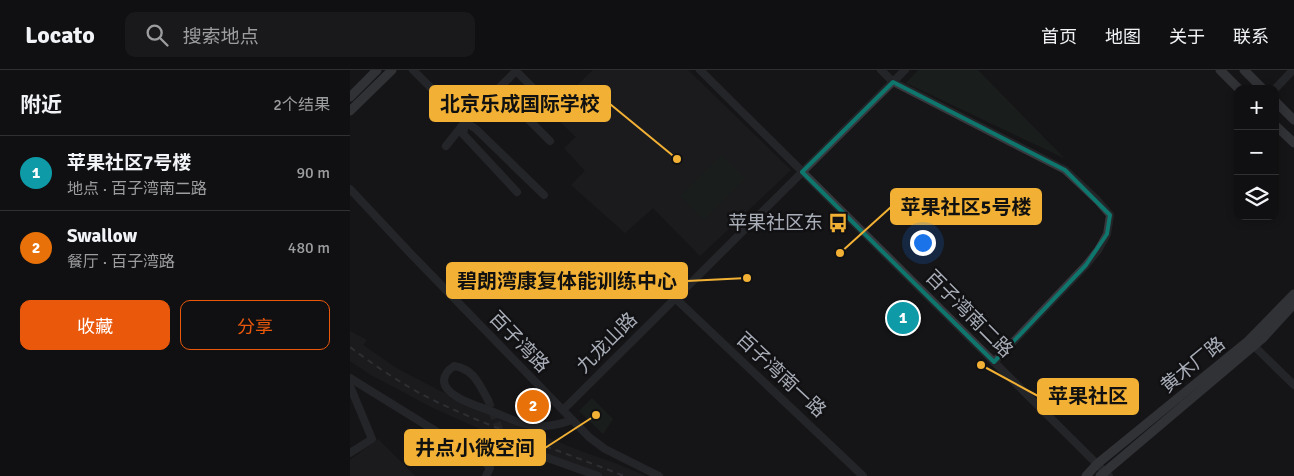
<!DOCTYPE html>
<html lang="zh">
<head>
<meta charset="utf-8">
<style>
  :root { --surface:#101012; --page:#19191b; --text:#f1f3f6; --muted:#9c9d9f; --line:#303032; --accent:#ea580c }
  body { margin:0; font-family:Signika,"Noto Sans SC",sans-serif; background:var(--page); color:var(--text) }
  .controls { position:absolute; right:15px; top:15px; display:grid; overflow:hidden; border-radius:10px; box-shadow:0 2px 8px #0003 }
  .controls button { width:45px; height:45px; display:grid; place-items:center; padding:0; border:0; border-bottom:1px solid var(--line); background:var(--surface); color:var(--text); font:25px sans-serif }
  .you { position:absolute; left:572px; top:172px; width:18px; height:18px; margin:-12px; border:4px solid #fff; border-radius:50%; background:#1a73e8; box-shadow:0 0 0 8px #1a73e833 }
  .badge { display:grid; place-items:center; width:32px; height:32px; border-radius:50%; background:var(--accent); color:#fff; font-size:16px; font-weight:700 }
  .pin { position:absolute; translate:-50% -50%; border:2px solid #fff; box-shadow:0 1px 5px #0006 }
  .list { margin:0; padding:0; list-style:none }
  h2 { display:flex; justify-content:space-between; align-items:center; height:65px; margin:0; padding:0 20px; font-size:21px }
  h2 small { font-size:16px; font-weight:400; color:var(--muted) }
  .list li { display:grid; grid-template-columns:32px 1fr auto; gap:15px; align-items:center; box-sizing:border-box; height:75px; padding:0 20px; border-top:1px solid var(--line) }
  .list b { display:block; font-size:19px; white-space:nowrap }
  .list p { margin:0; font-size:16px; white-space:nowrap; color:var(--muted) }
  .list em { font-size:16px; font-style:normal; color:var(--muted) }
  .actions { display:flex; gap:10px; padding:15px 20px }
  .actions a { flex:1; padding:11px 0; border:1px solid var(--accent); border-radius:10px; text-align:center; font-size:18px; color:var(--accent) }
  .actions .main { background:var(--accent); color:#fff }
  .icon { flex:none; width:28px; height:28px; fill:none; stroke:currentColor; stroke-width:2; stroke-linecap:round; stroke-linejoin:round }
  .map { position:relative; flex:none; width:944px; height:406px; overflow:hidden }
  header { display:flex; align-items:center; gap:30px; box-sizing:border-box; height:70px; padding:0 25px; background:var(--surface); border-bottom:1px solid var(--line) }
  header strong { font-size:24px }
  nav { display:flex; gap:28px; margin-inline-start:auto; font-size:18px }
  .search { width:350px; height:45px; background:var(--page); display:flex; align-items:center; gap:12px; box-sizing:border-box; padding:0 18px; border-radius:10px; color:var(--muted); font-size:19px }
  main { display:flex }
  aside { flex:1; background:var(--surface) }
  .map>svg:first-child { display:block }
  .built { fill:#222225 }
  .green { fill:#1e261f }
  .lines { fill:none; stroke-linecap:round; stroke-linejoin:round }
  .minor-tunnel { stroke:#333438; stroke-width:8; stroke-dasharray:8 4; stroke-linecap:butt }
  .minor { stroke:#37383d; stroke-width:8 }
  .major { stroke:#53555c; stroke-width:9 }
  .rail { stroke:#4a4c52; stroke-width:2; stroke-dasharray:6 5; stroke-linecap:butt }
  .marked { fill:none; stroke:#0f766e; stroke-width:4; stroke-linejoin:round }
  .labels { text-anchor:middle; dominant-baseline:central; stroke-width:5; stroke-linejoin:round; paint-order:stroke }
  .poi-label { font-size:19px; fill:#a8adb8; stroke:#111113; text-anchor:end }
  .street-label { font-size:19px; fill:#a8adb8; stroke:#111113 }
  .leader { fill:none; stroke:#f2b134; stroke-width:2 }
  .callout-dot { fill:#f2b134; stroke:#111113; stroke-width:2 }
  .callout { fill:#f2b134; stroke:#f2b134; stroke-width:2 }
  .callout-label { font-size:20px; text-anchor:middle; font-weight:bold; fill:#111 }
</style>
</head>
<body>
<header>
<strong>Locato</strong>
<div class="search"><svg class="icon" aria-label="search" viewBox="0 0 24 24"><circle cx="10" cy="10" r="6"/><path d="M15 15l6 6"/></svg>搜索地点</div>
<nav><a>首页</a><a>地图</a><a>关于</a><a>联系</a></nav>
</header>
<main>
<aside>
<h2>附近<small>2个结果</small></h2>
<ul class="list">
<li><span class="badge" style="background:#0f9aa8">1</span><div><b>苹果社区7号楼</b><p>地点 · 百子湾南二路</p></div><em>90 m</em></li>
<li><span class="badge" style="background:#e8710a">2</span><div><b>Swallow</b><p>餐厅 · 百子湾路</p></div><em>480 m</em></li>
</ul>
<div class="actions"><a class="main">收藏</a><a>分享</a></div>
</aside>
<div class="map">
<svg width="944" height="406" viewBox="0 0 944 406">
  <rect width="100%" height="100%" fill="#161618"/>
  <!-- built -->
  <g class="built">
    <polygon points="243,0 338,0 441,100 350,186 303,138 275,163 221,115 235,101 214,78 226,67 200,42"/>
    <polygon points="0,261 17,270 13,275 48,299 96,324 102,329 228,380 267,394 296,406 251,406 130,359 83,338 21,305 0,291"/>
    <polygon points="28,369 65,406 0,406 0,390"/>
  </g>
  <!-- green -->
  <g class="green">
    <polygon points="568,0 628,0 714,88 556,13"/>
    <polygon points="372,85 395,108 354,150 330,126"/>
    <polygon points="242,328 263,349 253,364 229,341"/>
  </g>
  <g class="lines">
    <!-- minor-tunnel -->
    <polyline class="minor-tunnel" points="138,330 153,369"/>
    <!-- minor -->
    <g class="minor">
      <polyline points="63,0 115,52 126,59 194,125"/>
      <polyline points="165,0 196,31"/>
      <polyline points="350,0 759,406"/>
      <polyline points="531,0 543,12 715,100 747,130 760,145 757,164 748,180 736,195 644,292"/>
      <polyline points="148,19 200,71"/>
      <polyline points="925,19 943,0"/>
      <polyline points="115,54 113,64 167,122"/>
      <polyline points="96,76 115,52 166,1"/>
      <polyline points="0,119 61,184 239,367 255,379 309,406"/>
      <polyline points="325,228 513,406"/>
      <polyline points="901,273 944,315"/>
      <polyline points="0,308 134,391 140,398 136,406"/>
      <polyline points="0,316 22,369 0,383"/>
      <path d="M138,330C129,314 124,299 104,296C98,300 94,305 94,311C95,327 128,336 141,341C155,346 170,355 185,356C197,357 211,354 222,350"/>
      <polyline points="213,340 555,0"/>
      <polyline points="153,369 159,374 248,406"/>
      <path d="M99,370L124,364L133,368L154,387C162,389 166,383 172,378"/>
    </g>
    <!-- major -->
    <g class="major">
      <polyline points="870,0 889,19"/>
      <polyline points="894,0 913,19"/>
      <polyline points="0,27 27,0"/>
      <polyline points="925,31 944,50"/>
      <polyline points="0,41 42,0"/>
      <polyline points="925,55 944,73"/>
      <polyline points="736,406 747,394 898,271 944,224"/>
      <polyline points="750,406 913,268 944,234"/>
    </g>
    <!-- rail -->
    <path class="rail" d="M0,277C28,298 56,317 87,332C148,361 212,381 274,406"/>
  </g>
  <!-- marked area -->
  <path d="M0 0H944V406H0ZM543,12L715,100L760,145L757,164L736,195L644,292L452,102Z" fill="#161618" fill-opacity=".55" fill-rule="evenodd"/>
  <path class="marked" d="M543,12L715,100L760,145L757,164L736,195L644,292L452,102Z"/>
  <!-- icons -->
  <defs>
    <symbol id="bus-bare" viewBox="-9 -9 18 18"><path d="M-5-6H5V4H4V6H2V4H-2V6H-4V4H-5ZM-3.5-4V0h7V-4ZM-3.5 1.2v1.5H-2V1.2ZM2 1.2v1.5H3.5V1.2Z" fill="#f2b134" stroke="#111113" stroke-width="2.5" paint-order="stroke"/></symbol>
  </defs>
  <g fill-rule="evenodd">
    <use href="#bus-bare" x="474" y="139" width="28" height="28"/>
  </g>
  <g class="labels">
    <!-- poi labels -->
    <g class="poi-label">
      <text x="473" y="153">苹果社区东</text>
    </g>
    <!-- street labels -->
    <g class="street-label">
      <text transform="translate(619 244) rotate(45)">百子湾南二路</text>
      <text transform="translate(169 272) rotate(46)">百子湾路</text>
      <text transform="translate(257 273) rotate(-45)">九龙山路</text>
      <text transform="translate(843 295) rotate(-39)">黄木厂路</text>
      <text transform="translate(431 305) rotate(43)">百子湾南一路</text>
    </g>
  </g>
  <!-- callouts -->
  <path class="leader" d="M327 89L260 34M490 183L541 137M397 208L337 211M631 295L688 326M246 345L195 378"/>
  <g class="callout-dot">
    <circle cx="327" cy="89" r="5"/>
    <circle cx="490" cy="183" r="5"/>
    <circle cx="397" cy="208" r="5"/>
    <circle cx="631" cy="295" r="5"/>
    <circle cx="246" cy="345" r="5"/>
  </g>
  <g class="callout">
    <rect x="80" y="16" width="180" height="35" rx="5"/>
    <rect x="541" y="119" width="150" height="35" rx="5"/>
    <rect x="97" y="193" width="240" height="35" rx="5"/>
    <rect x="688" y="309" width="100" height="35" rx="5"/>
    <rect x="55" y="360" width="140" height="35" rx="5"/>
  </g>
  <g class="callout-label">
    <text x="170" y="41">北京乐成国际学校</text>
    <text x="616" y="144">苹果社区5号楼</text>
    <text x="217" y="218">碧朗湾康复体能训练中心</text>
    <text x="738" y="333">苹果社区</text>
    <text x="125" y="385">井点小微空间</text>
  </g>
</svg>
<div class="controls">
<button>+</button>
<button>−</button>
<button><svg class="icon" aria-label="layers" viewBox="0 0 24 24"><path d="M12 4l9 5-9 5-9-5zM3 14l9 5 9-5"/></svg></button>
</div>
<div class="you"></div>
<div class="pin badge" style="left:553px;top:248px;background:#0f9aa8">1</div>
<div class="pin badge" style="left:183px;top:336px;background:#e8710a">2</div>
</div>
</main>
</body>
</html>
